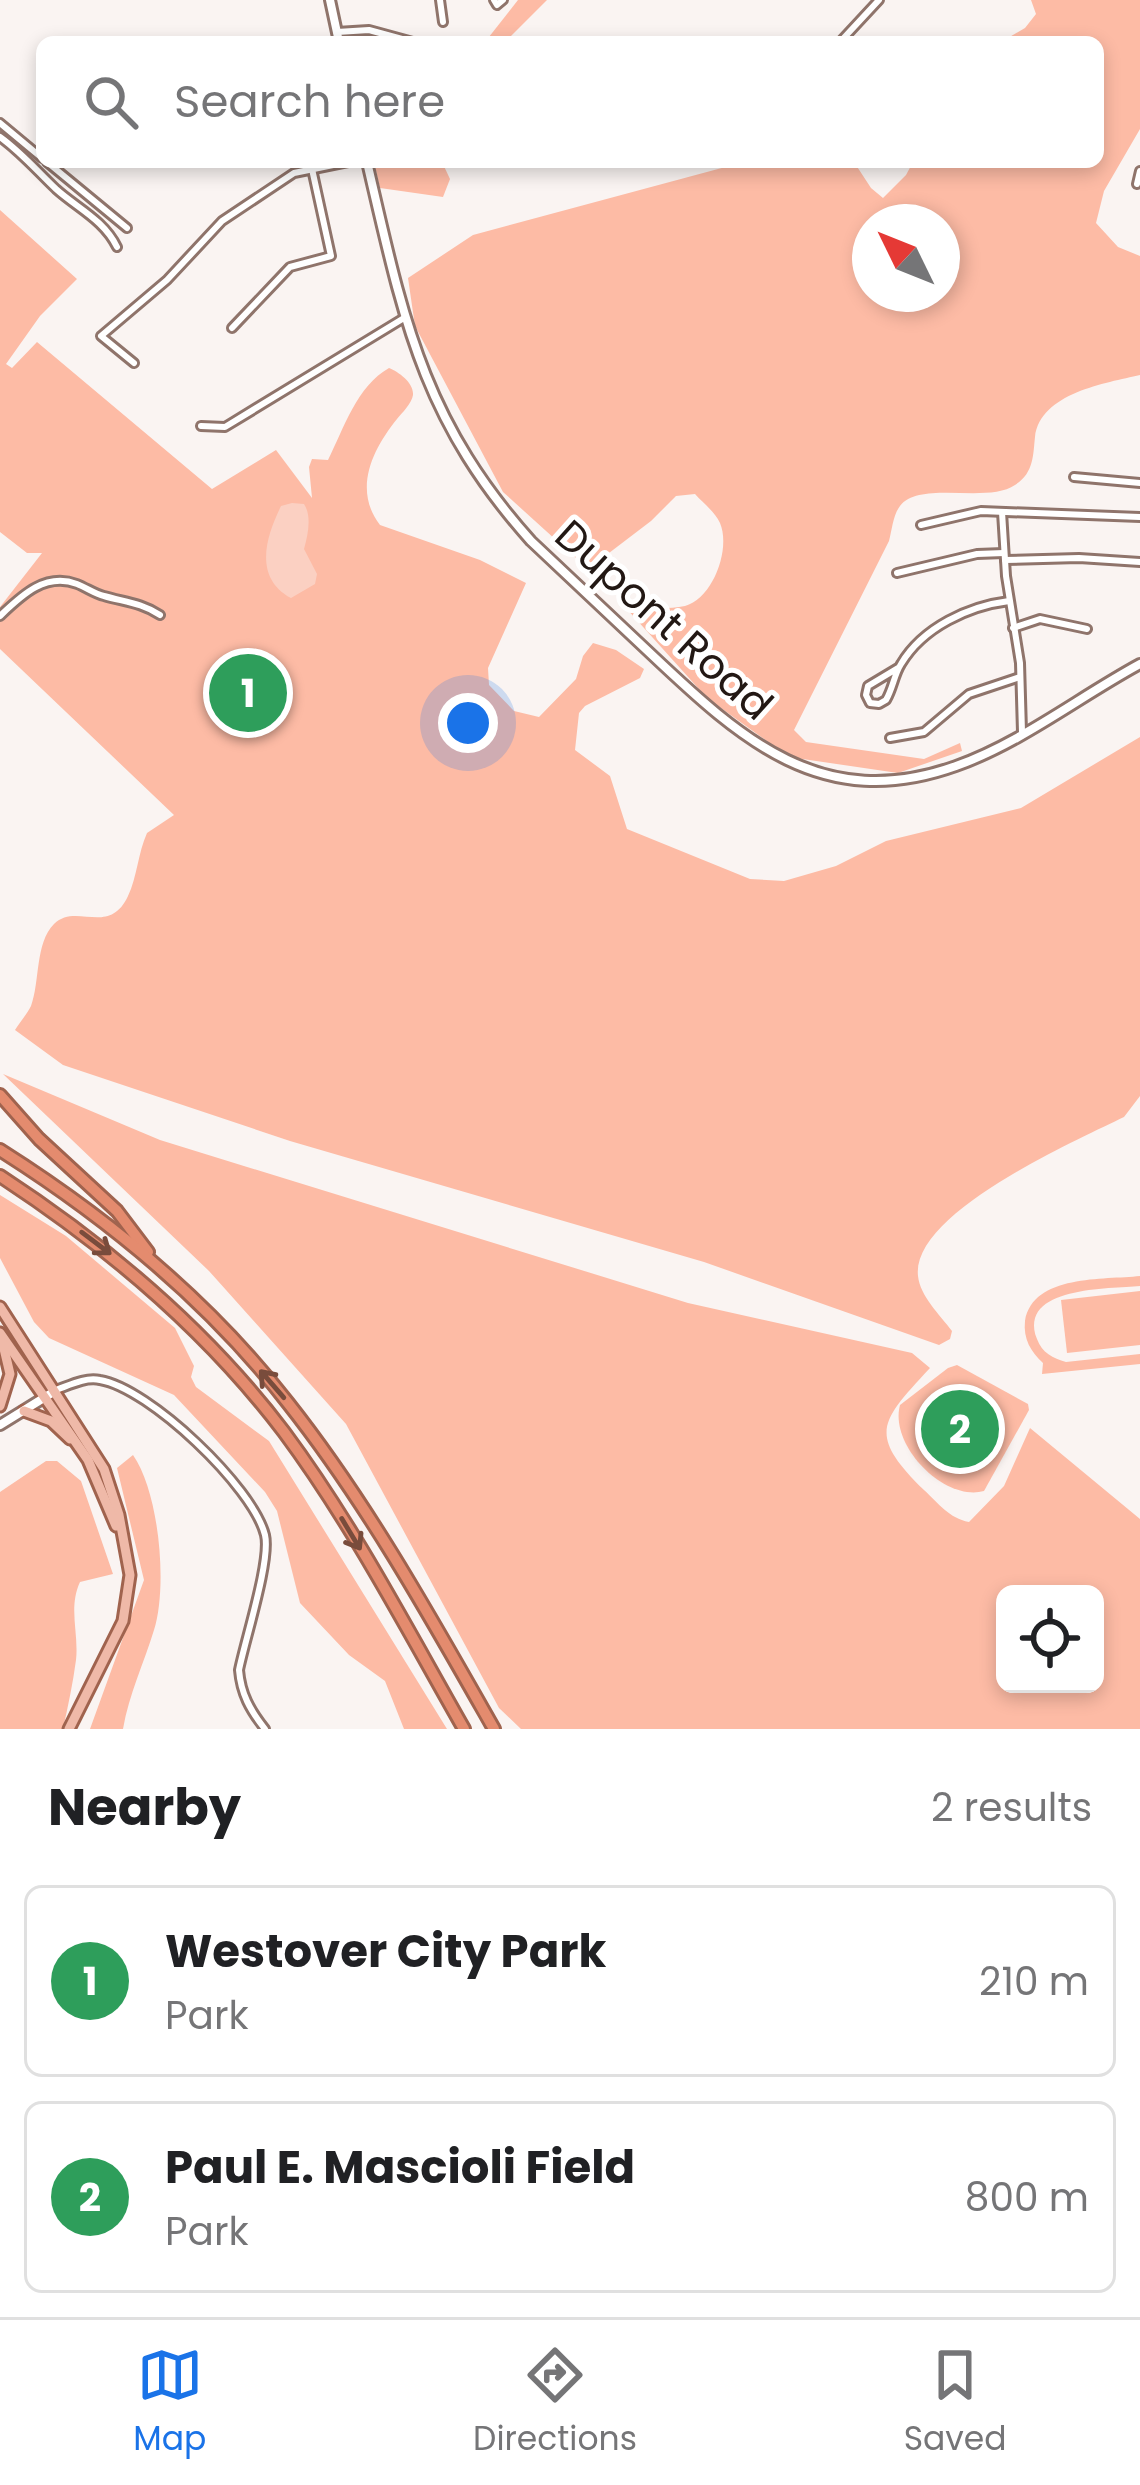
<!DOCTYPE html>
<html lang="en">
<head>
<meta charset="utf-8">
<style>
  :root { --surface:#fff; --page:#f2f2f2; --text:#202124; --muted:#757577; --line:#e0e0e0; --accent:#1a73e8 }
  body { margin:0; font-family:Poppins,sans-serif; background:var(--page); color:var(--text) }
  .controls { position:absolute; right:36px; bottom:36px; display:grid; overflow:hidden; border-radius:18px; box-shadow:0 6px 18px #0003 }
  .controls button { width:108px; height:108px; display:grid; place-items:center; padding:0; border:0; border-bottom:3px solid var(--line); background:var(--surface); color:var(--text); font:60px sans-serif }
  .compass { position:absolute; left:852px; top:204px; width:108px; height:108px; border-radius:50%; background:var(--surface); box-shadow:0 6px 18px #0003; rotate:313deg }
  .you { position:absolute; left:468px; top:723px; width:42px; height:42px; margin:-30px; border:9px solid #fff; border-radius:50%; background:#1a73e8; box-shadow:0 0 0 18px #1a73e833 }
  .badge { display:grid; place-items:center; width:78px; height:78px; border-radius:50%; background:var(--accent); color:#fff; font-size:39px; font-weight:700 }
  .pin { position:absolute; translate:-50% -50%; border:6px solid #fff; box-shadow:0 3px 12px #0006 }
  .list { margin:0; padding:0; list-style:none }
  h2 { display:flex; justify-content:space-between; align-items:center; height:156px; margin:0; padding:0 48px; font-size:51px }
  h2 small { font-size:39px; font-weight:400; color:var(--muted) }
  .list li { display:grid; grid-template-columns:78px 1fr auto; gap:36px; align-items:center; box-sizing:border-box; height:192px; margin:0 24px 24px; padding:0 24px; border:3px solid var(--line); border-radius:18px }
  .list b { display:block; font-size:45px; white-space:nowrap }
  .list p { margin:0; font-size:39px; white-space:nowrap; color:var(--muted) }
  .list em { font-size:39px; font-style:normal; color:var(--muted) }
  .icon { flex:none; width:66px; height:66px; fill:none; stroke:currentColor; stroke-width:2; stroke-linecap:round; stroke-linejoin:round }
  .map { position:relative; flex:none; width:1140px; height:1729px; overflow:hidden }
  .search { position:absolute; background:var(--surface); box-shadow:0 6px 18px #0003; left:36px; right:36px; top:36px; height:132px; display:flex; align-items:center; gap:30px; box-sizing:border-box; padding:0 42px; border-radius:18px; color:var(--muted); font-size:45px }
  .sheet { height:588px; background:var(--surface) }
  nav { display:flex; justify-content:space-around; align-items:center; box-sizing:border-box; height:168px; border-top:3px solid var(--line); background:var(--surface); font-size:33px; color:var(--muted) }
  nav a { display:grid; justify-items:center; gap:6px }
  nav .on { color:var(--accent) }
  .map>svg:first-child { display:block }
  .green { fill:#fdbba5; fill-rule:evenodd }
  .water { fill:#fbd0c2 }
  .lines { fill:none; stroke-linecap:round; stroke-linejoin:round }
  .street-casing { stroke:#8f746b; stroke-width:12 }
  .secondary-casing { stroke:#8f746b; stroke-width:14 }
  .primary-casing { stroke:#a0634e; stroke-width:15 }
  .highway-casing { stroke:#a0634e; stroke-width:16 }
  .street { stroke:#fff; stroke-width:6 }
  .secondary { stroke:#fff; stroke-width:8 }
  .primary { stroke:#efb9a8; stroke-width:9 }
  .highway { stroke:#e48b6e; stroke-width:10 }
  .oneway { stroke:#794c3c }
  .labels { text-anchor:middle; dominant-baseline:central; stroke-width:10; stroke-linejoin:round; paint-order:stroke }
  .street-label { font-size:42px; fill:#221814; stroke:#fff }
</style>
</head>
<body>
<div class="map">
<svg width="1140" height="1729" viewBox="0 0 1140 1729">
  <rect width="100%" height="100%" fill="#faf4f2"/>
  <!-- green -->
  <g class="green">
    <polygon points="518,0 547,0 505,42 485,42"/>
    <path d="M1031,0H1140V129L1104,191L1096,223L1118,247L1140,256V375C1106,383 1040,393 1035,437C1033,455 1034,473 1015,485C988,504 920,480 900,506C893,515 892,530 889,541L794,730L806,742L924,759L960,743L962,751L898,773L789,757L707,698L626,608C644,607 667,610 685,606C713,598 731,549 720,523C715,512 703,503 695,494L676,496L651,521L588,569L503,492L415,326L408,278L473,235L744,162H854L871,188L883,198L906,175L913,162H1098V42H1001L1025,28L1036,14ZM870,222H942V294H870Z"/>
    <polygon points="374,162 442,162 450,179 443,197 380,188"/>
    <path d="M0,210L77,279L40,316L6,364L12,368L37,342L212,489L276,450L312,498L309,467L312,459L328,460C344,428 357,386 389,368C399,372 414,383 413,395C412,403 402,413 397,419C372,450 353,490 380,525L480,560L526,583L488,668L489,685L514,711L539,717L576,679L583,656L593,643L616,650L644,669L640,678L585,706L579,713L575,750L610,776L627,829L750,879L784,881L836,866L886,841L1021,808L1140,737V1096L1124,1117C1075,1141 911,1213 918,1276C920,1296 940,1315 952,1331L950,1339L939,1345L704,1262L290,1141L63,1065L15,1030C20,1022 27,1014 31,1006C40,982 35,943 54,924C76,902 109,937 128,896C137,877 138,853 147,833L174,815L0,649V607L42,553H27L0,532Z"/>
    <path d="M3,1074L160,1140L688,1303L912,1353L930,1368C880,1422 867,1434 924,1490C939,1504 949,1518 969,1522L1004,1486L1030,1428L1140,1519V1729H521L499,1708L346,1424L209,1271ZM1005,1594H1095V1684H1005Z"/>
    <polygon points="0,1195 66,1236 175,1328 194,1366 191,1377 196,1387 269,1441 447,1729 404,1729 385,1681 349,1655 300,1603 277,1511 265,1492 174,1395 49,1338 34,1322 0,1258"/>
    <path d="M1140,1276V1286C1110,1289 1017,1286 1037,1339C1042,1353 1053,1358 1066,1362L1140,1354V1364L1042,1374L1043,1363C1031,1352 1023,1339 1025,1321C1033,1274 1104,1280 1140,1276Z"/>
    <polygon points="1140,1291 1140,1345 1067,1353 1061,1300"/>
    <path d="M957,1365L1028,1404L1029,1410L984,1491C944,1502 889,1445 900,1405L948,1368Z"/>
    <path d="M133,1455C159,1492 168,1586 154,1630C144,1663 129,1694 123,1729H90L144,1580L117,1468Z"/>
    <path d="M46,1461H57L81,1481L113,1574L80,1582C68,1608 79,1633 76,1660C73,1683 68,1706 63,1729H0V1492Z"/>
  </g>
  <!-- water -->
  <path class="water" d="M292,503L304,504C312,516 308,535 304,549L317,574L315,584L291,598C253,577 266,537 281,506Z"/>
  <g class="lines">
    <defs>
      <g id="street">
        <polyline points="440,0 443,22"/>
        <polyline points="494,0 497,5 503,0"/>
        <polyline points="337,32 369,30 413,42"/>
        <polyline points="840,42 879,0"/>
        <polyline points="0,123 42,158"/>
        <path d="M0,137C22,153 37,171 56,189C77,208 104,220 117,247"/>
        <polyline points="47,162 127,228"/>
        <polyline points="497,162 510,162"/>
        <polyline points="1137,184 1140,171"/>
        <polyline points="232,328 290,267 331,256 312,169"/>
        <polyline points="134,363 101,336 167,280 222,221 294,173 348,162"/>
        <polyline points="201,426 225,427 404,318"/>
        <polyline points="1074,477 1140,483"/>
        <polyline points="1002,512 1006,576 1020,663 1022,732"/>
        <polyline points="921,525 981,511 1140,517"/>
        <polyline points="1005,560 1079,558 1140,562"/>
        <polyline points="897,573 977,554 1004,553"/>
        <path d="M0,616C21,596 45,572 77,584C87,588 95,594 104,596C125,602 142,603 160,615"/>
        <polyline points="1013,628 1040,619 1087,629"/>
        <path d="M898,668L868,686L866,695L870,703L879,704L886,700C893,688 894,675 901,664C923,627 969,606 1009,601"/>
        <polyline points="890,738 924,732 969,694 1020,677"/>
        <path d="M56,1390C70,1385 85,1377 100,1380C149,1388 253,1487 265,1535C271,1560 245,1640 239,1670C241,1694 250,1710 265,1729"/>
      </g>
      <g id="secondary">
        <polyline points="330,0 339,42"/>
        <path d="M367,162C403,316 421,418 531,541C571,579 611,616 651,654C741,739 822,814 956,766C1021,743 1079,697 1140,664"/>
        <polyline points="0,1425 55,1391"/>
      </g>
      <g id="primary">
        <polyline points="0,1307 104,1469 119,1515 130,1575 123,1621 69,1729"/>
        <polyline points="0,1333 88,1460 116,1526"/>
        <polyline points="0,1406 10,1374 2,1340"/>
        <polyline points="24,1411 51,1421 70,1439"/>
      </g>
      <g id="highway">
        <polyline points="0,1095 39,1139 117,1211 148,1252"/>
        <path d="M0,1150C109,1219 209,1301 288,1403C367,1503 431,1618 494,1729"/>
        <path d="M0,1176C107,1246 206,1329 284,1432C353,1525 407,1629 464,1729"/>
      </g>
    </defs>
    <!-- street casing -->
    <use href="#street" class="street-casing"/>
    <!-- secondary casing -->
    <use href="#secondary" class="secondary-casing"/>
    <!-- primary casing -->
    <use href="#primary" class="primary-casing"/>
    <!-- highway casing -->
    <use href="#highway" class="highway-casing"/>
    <!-- street -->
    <use href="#street" class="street"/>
    <!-- secondary -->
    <use href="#secondary" class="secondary"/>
    <!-- primary -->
    <use href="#primary" class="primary"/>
    <!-- highway -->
    <use href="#highway" class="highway"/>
  </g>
  <!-- one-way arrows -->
  <defs><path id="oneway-shaft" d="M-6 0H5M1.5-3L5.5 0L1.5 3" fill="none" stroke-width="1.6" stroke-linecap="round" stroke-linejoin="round" transform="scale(3)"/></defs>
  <g class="oneway">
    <use href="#oneway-shaft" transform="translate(96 1243) rotate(37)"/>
    <use href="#oneway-shaft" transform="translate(272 1384) rotate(-131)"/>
    <use href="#oneway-shaft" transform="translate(351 1534) rotate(59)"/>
  </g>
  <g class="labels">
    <!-- street labels -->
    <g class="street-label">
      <text transform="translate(664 620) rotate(42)">Dupont Road</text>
    </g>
  </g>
</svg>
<div class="controls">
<button><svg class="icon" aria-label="locate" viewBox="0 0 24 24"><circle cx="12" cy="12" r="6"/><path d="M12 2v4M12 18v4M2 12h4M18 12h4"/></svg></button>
</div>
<svg class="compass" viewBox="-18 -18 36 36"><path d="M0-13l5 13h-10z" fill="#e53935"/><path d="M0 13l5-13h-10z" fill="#757577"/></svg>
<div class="you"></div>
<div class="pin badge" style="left:248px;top:693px;background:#2e9e5b">1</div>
<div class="pin badge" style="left:960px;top:1429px;background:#2e9e5b">2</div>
<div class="search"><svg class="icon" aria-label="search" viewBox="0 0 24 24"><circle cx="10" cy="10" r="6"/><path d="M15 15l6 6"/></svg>Search here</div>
</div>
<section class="sheet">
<h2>Nearby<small>2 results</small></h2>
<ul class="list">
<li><span class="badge" style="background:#2e9e5b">1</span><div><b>Westover City Park</b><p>Park</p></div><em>210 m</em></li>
<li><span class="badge" style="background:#2e9e5b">2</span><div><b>Paul E. Mascioli Field</b><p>Park</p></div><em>800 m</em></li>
</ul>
</section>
<nav>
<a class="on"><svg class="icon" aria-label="map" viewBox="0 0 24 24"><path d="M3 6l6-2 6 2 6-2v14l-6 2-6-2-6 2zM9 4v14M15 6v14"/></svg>Map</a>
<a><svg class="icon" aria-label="directions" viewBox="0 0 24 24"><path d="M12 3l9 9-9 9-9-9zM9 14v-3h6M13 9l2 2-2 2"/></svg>Directions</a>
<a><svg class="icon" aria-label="saved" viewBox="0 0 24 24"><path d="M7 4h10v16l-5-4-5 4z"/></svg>Saved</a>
</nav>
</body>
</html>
